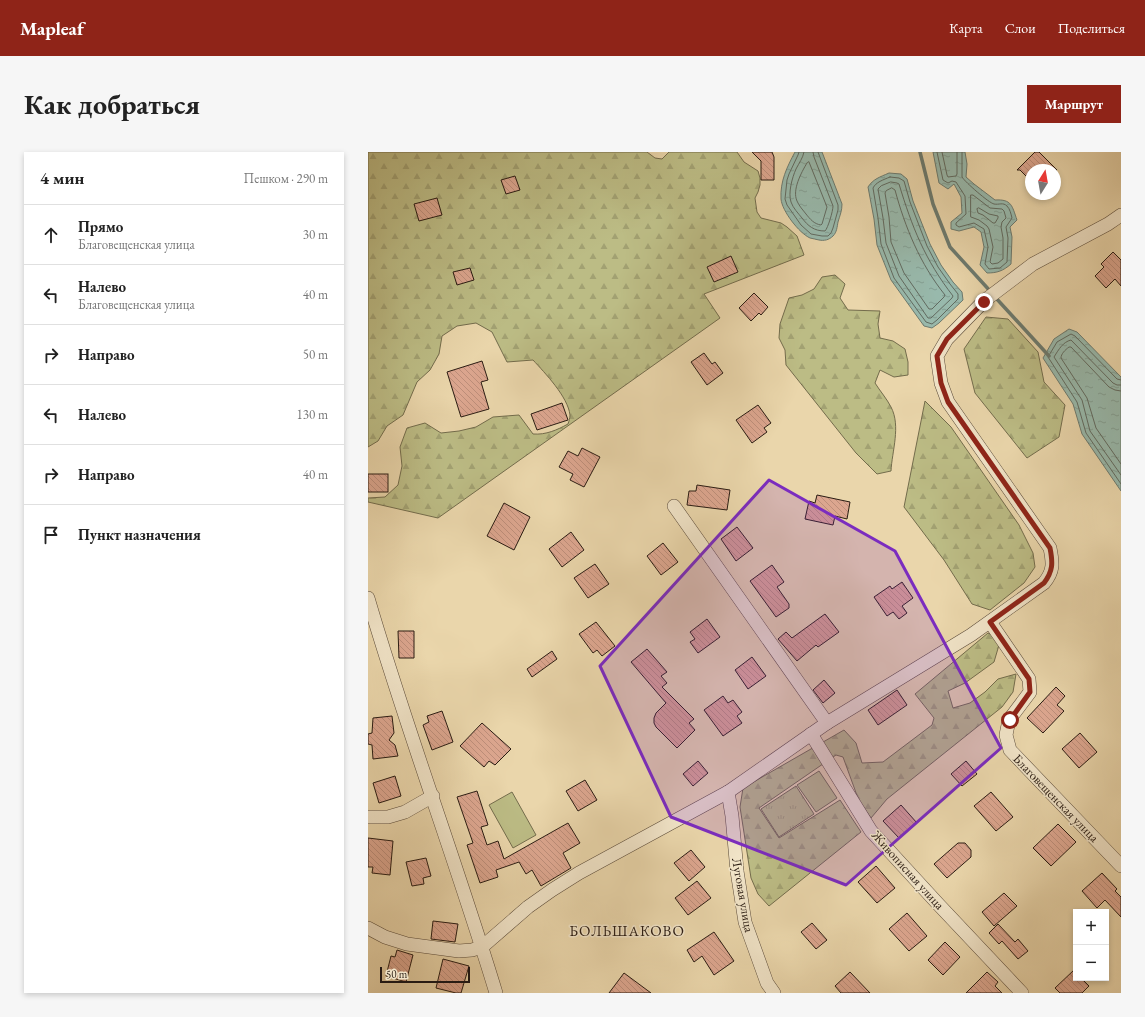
<!DOCTYPE html>
<html lang="ru">
<head>
<meta charset="utf-8">
<style>
  :root { --surface:#fff; --page:#f6f6f6; --text:#222; --muted:#767676; --line:#e0e0e0; --accent:#8f2418 }
  body { margin:0; font-family:"EB Garamond",serif; background:var(--page); color:var(--text) }
  .controls { position:absolute; right:12px; bottom:12px; display:grid; overflow:hidden; border-radius:0px; box-shadow:0 2px 6px #0003 }
  .controls button { width:36px; height:36px; display:grid; place-items:center; padding:0; border:0; border-bottom:1px solid var(--line); background:var(--surface); color:var(--text); font:20px sans-serif }
  .compass { position:absolute; left:657px; top:12px; width:36px; height:36px; border-radius:50%; background:var(--surface); box-shadow:0 2px 6px #0003; rotate:11deg }
  .scale { position:absolute; left:12px; bottom:10px; width:90px; box-sizing:border-box; padding-left:4px; border:2px solid #2a1c13; border-top:0; font-size:11px; line-height:14px; white-space:nowrap; color:#2a1c13; -webkit-text-stroke:3px #f1e4c8; paint-order:stroke }
  .stop { position:absolute; width:12px; height:12px; margin:-9px; border:3px solid #8f2418; border-radius:50%; background:#fff }
  .stop.end { background:#8f2418; border-color:#fff; box-shadow:0 1px 4px #0008 }
  .list { margin:0; padding:0; list-style:none }
  h2 { display:flex; justify-content:space-between; align-items:center; height:52px; margin:0; padding:0 16px; font-size:17px }
  h2 small { font-size:13px; font-weight:400; color:var(--muted) }
  .list li { display:grid; grid-template-columns:26px 1fr auto; gap:12px; align-items:center; box-sizing:border-box; height:60px; padding:0 16px; border-top:1px solid var(--line) }
  .list b { display:block; font-size:15px; white-space:nowrap }
  .list p { margin:0; font-size:13px; white-space:nowrap; color:var(--muted) }
  .list em { font-size:13px; font-style:normal; color:var(--muted) }
  .icon { flex:none; width:22px; height:22px; fill:none; stroke:currentColor; stroke-width:2; stroke-linecap:round; stroke-linejoin:round }
  .map { position:relative; flex:none; width:753px; height:841px; overflow:hidden; border-radius:0px }
  header { display:flex; align-items:center; gap:24px; box-sizing:border-box; height:56px; padding:0 20px; background:var(--accent); color:#fff }
  header strong { font-size:19px }
  nav { display:flex; gap:22px; margin-inline-start:auto; font-size:14px }
  .intro { display:flex; align-items:center; justify-content:space-between; box-sizing:border-box; height:96px; padding:0 24px }
  h1 { margin:0; font-size:28px }
  .button { padding:10px 18px; border-radius:0px; background:var(--accent); color:#fff; font-size:14px; font-weight:700 }
  main { display:flex; gap:24px; padding:0 24px }
  aside { flex:1; background:var(--surface); border-radius:0px; box-shadow:0 2px 6px #0003 }
  .map>svg:first-child { display:block }
  .grass { fill:#bcbc85; stroke:#736c4c }
  .forest { fill:url(#forest-firs); stroke:#736c4c }
  .park { fill:url(#park-tufts); stroke:#736c4c }
  .water { fill:url(#water-ripples); stroke:#6c7a6f }
  .lines { fill:none; stroke-linecap:round; stroke-linejoin:round }
  .shore { stroke:#616a60; stroke-width:1 }
  .stream { stroke:#6c7a6f; stroke-width:3.5 }
  .building { fill:url(#building-back-hatch); stroke:#2a1c13 }
  .minor-casing { stroke:#5a4a39; stroke-width:14 }
  .minor { stroke:#f1e4c8; stroke-width:13 }
  .route { stroke:#8f2418; stroke-width:5 }
  .marked { fill:#7b2cbf; fill-opacity:0.2; stroke:#7b2cbf; stroke-width:3; stroke-linejoin:round }
  .labels { text-anchor:middle; dominant-baseline:central; stroke-width:3; stroke-linejoin:round; paint-order:stroke }
  .street-label { font-size:13px; fill:#2a1c13; stroke:#f1e4c8 }
  .quarter-label { font-size:15px; letter-spacing:1px; fill:#2a1c13; stroke:#f1e4c8 }
</style>
</head>
<body>
<header>
<strong>Mapleaf</strong>
<nav><a>Карта</a><a>Слои</a><a>Поделиться</a></nav>
</header>
<div class="intro"><h1>Как добраться</h1><a class="button">Маршрут</a></div>
<main>
<aside>
<h2>4 мин<small>Пешком · 290 m</small></h2>
<ul class="list">
<li><svg class="icon" aria-label="ahead" viewBox="0 0 24 24"><path d="M12 20V5M6 11l6-6 6 6"/></svg><div><b>Прямо</b><p>Благовещенская улица</p></div><em>30 m</em></li>
<li><svg class="icon" aria-label="left" viewBox="0 0 24 24"><path d="M17 20v-9H6M10 6l-5 5 5 5"/></svg><div><b>Налево</b><p>Благовещенская улица</p></div><em>40 m</em></li>
<li><svg class="icon" aria-label="right" viewBox="0 0 24 24"><path d="M7 20v-9h11M14 6l5 5-5 5"/></svg><div><b>Направо</b></div><em>50 m</em></li>
<li><svg class="icon" aria-label="left" viewBox="0 0 24 24"><path d="M17 20v-9H6M10 6l-5 5 5 5"/></svg><div><b>Налево</b></div><em>130 m</em></li>
<li><svg class="icon" aria-label="right" viewBox="0 0 24 24"><path d="M7 20v-9h11M14 6l5 5-5 5"/></svg><div><b>Направо</b></div><em>40 m</em></li>
<li><svg class="icon" aria-label="arrive" viewBox="0 0 24 24"><path d="M6 21V4h12l-3 4 3 4H6"/></svg><div><b>Пункт назначения</b></div></li>
</ul>
</aside>
<div class="map">
<svg width="753" height="841" viewBox="0 0 753 841">
  <defs>
    <pattern id="forest-firs" width="22" height="20" patternUnits="userSpaceOnUse"><rect width="22" height="20" fill="#bcbc85"/><path d="M5 1l3.5 6h-7zM16 11l3.5 6h-7z" fill="#a2a172"/></pattern>
    <pattern id="park-tufts" width="24" height="20" patternUnits="userSpaceOnUse"><rect width="24" height="20" fill="#bcbc85"/><path d="M3 7l-1-3M5 7V3M7 7l1-3M15 17l-1-3M17 17v-4M19 17l1-3" fill="none" stroke="#a2a172"/></pattern>
    <pattern id="water-ripples" width="26" height="14" patternUnits="userSpaceOnUse"><rect width="26" height="14" fill="#98b9ac"/><path d="M2 4q2-2 4 0t4 0M15 11q2-2 4 0t4 0" fill="none" stroke="#839e93"/></pattern>
    <pattern id="building-back-hatch" width="6" height="6" patternUnits="userSpaceOnUse"><rect width="6" height="6" fill="#dca68f"/><path d="M-1 5l2 2M0 0l6 6M5-1l2 2" fill="none" stroke="#bd8e7a"/></pattern>
  </defs>
  <rect width="100%" height="100%" fill="#ead6ab"/>
  <filter id="stains"><feTurbulence type="fractalNoise" baseFrequency=".005" numOctaves="4"/><feColorMatrix values="0 0 0 0 .2 0 0 0 0 .09 0 0 0 0 .02 0 0 0 .5 -.17"/></filter>
  <radialGradient id="worn" r=".72"><stop offset=".6" stop-color="#630" stop-opacity="0"/><stop offset="1" stop-color="#630" stop-opacity=".3"/></radialGradient>
  <!-- grass -->
  <g class="grass">
    <polygon points="451,619 469,646 448,660 429,633"/>
    <polygon points="144,640 168,683 145,696 121,653"/>
  </g>
  <!-- forest -->
  <g class="forest">
    <path d="M0,0H279L287,6L294,7L301,0H369L376,10L390,19L392,26V33L390,40L387,46L389,60L393,66L413,71L419,75L429,84L436,103L336,142L352,166L70,366L0,350V346L17,345L30,333L34,314L32,295L39,276L57,271L73,281L91,279L108,275L125,265L151,263L165,282C178,283 189,278 200,272C201,269 202,266 202,263C200,245 177,221 165,208L139,210L124,180L108,171L89,174L74,184L71,202L62,218L49,230L35,263L19,274L10,289L0,295Z"/>
    <path d="M467,123L477,132L472,146L480,158L512,159L510,172L512,186L525,189L537,197L540,210V223L526,225L512,218L507,231C512,239 519,247 523,255C533,274 524,299 523,319L509,322L488,301L418,213L417,198L411,186L412,172L421,146L434,143L446,137L454,125Z"/>
    <polygon points="618,165 640,167 670,200 676,230 697,253 691,285 659,306 607,241 596,197"/>
    <polygon points="557,249 583,275 651,373 665,401 667,415 656,431 622,458 604,452 576,408 536,355"/>
    <polygon points="620,481 628,485 631,493 626,510 597,531 580,539 585,556 602,551 617,540 630,527 648,522 645,540 634,555 519,647 503,666 491,649 475,605 468,603 391,656 411,686 472,648 493,680 401,754 390,742 383,726 372,655 375,636 476,578 488,591 494,611 515,610 564,573 566,566 547,542"/>
  </g>
  <!-- park -->
  <polygon class="park" points="428,634 446,662 411,685 393,657"/>
  <!-- water -->
  <g class="water">
    <path d="M427,0H454L474,52C474,59 472,63 470,70C469,75 469,80 465,84C461,88 456,89 451,88C448,87 445,87 442,86C431,81 414,59 413,47C412,29 419,15 427,0Z"/>
    <path d="M565,0H597L599,12L598,25L606,32L627,48C644,47 644,54 649,68L642,75L644,85L643,112C635,119 629,121 619,121L612,113L616,95L613,80L606,75L591,79L583,77V70L594,61L593,45L586,32L580,37L571,31Z"/>
    <path d="M521,21L533,22L539,27L545,49L562,92L573,113L585,130L594,140L595,148L571,171L564,176L556,174L523,128L509,93L506,67L500,35C505,27 512,25 521,21Z"/>
    <polygon points="701,177 709,180 753,225 753,339 714,282 705,252 675,206 686,187"/>
  </g>
  <g class="lines">
    <!-- shore -->
    <g class="shore">
      <polyline points="431,0 430,3 421,22 419,28 417,47 419,53 433,73 443,82 454,84 460,84 463,81 465,76 470,58 470,53 450,0"/>
      <path d="M436,0C435,6 431,11 428,17C424,26 420,41 423,50C425,56 430,61 434,66C440,74 446,79 457,79C460,76 465,59 465,54L446,5L445,0"/>
      <path d="M569,0L575,28L580,31L584,29L588,30L597,44L598,62L588,71V73L591,75L606,71L616,77L620,95L617,112L621,117L632,116L639,110L640,86L638,75L644,66C643,62 642,57 639,54C635,50 631,53 626,52C621,51 597,30 594,25V0"/>
      <polyline points="574,0 579,23 580,25 588,24 589,22 589,0"/>
      <path d="M441,10L459,55L454,72L453,73C446,72 442,67 438,62C435,58 431,54 429,49C424,38 433,21 439,11Z"/>
      <path d="M522,25L531,26L536,29L542,50L559,94L570,115L582,132L590,142V147L569,168L564,172L558,170L526,126L513,92L510,66L505,36C508,30 515,28 522,25Z"/>
      <path d="M523,30L529,31L531,32C544,75 557,108 585,144L584,146L563,166H560L531,124L518,91L515,66L510,37L513,34Z"/>
      <path d="M524,36L527,38C537,75 552,112 577,143L576,145L564,157H561L536,121L523,90L521,65L517,41L518,39Z"/>
      <polygon points="603,43 605,43 622,56 634,57 636,59 638,66 634,70 633,75 635,86 635,107 630,111 624,112 622,110 625,95 621,77 619,74 611,68 603,65"/>
      <polygon points="611,56 621,62 630,64 630,66 627,71 625,71 615,63 610,61 609,57"/>
      <polyline points="753,228 749,227 707,184 703,182 689,190 680,205 709,250 718,281 753,332"/>
      <path d="M753,233H749L745,231L703,188C695,190 691,197 686,205L714,248L722,279L753,323"/>
      <path d="M753,239L747,238L741,235L703,195H701C697,198 693,202 693,206L719,246L728,276L753,312"/>
    </g>
    <!-- stream -->
    <g class="stream">
      <polyline points="552,0 565,52 582,95 623,140"/>
      <polyline points="627,145 681,204"/>
    </g>
  </g>
  <!-- building -->
  <g class="building">
    <polygon points="384,0 404,0 406,5 406,28 393,28 393,9"/>
    <polygon points="667,0 671,0 689,18 663,18 663,29 652,18 649,18"/>
    <polygon points="147,24 152,38 138,42 133,28"/>
    <polygon points="69,46 74,63 51,69 46,52"/>
    <polygon points="745,100 753,108 753,134 747,127 738,136 727,124 736,115 733,112"/>
    <polygon points="363,104 370,120 346,130 339,115"/>
    <polygon points="102,116 106,128 89,133 85,120"/>
    <polygon points="386,141 400,155 393,163 391,161 383,169 371,156"/>
    <polygon points="336,201 344,212 347,210 355,221 339,233 323,210"/>
    <polygon points="114,209 120,228 113,230 121,257 93,265 79,220"/>
    <polygon points="194,251 200,268 169,278 163,262"/>
    <polygon points="390,253 403,271 396,276 399,280 384,291 368,268"/>
    <polygon points="214,296 232,305 216,335 202,328 205,322 191,315 200,299 210,304"/>
    <rect x="0" y="322" width="20" height="18"/>
    <polygon points="329,333 362,338 359,358 319,353 321,339 328,339"/>
    <polygon points="449,343 482,350 479,367 467,364 465,373 437,367 441,349 447,351"/>
    <polygon points="136,351 162,365 146,398 119,384"/>
    <polygon points="369,375 385,396 368,409 353,387"/>
    <polygon points="203,380 216,398 194,415 181,397"/>
    <polygon points="295,391 310,410 293,423 279,404"/>
    <polygon points="227,412 241,432 220,446 206,426"/>
    <polygon points="404,413 416,430 409,435 421,452 421,456 408,465 382,429"/>
    <polygon points="534,430 545,446 534,454 539,461 531,467 525,460 519,464 506,445 522,434 524,437"/>
    <polygon points="457,462 471,480 450,495 448,493 429,509 410,487 418,480 424,486"/>
    <polygon points="339,467 352,485 330,501 322,490 327,487 322,480"/>
    <polygon points="228,470 247,494 234,504 229,498 225,501 211,482"/>
    <polygon points="30,479 46,479 46,506 31,506"/>
    <polygon points="279,497 299,520 293,524 299,531 294,535 326,567 321,571 327,578 309,596 288,575 286,571 286,566 288,561 298,551 263,510"/>
    <polygon points="184,499 189,507 164,525 159,517"/>
    <polygon points="384,505 398,524 380,537 367,518"/>
    <polygon points="456,528 467,541 455,551 445,538"/>
    <polygon points="688,535 697,544 689,553 696,559 675,581 659,566"/>
    <polygon points="529,538 539,553 510,573 500,558"/>
    <polygon points="355,544 360,551 365,548 374,560 369,564 374,571 355,584 336,558"/>
    <polygon points="74,559 85,590 64,598 55,573 61,570 59,564"/>
    <polygon points="24,564 26,581 21,588 27,593 30,604 5,607 4,593 0,592 0,582 4,581 5,566"/>
    <polygon points="114,571 143,597 127,613 121,609 116,615 92,594"/>
    <polygon points="712,581 729,600 711,616 694,597"/>
    <polygon points="330,609 340,621 325,634 315,622"/>
    <polygon points="598,609 609,622 594,634 583,622"/>
    <polygon points="27,624 33,644 11,651 5,631"/>
    <polygon points="217,628 229,648 210,659 198,639"/>
    <polygon points="109,639 120,673 113,675 119,693 130,689 136,707 200,671 212,691 195,701 203,716 173,734 164,718 158,722 151,710 128,718 130,725 112,731 99,693 105,691 89,645"/>
    <polygon points="623,640 645,665 628,679 606,654"/>
    <polygon points="533,653 549,671 531,686 515,669"/>
    <polygon points="690,672 708,690 683,714 665,696"/>
    <polygon points="0,686 25,689 22,723 4,721 5,715 0,715"/>
    <polygon points="590,691 597,691 603,698 603,705 579,726 566,712"/>
    <polygon points="323,698 337,715 321,729 306,711"/>
    <polygon points="58,706 63,724 55,726 56,732 44,734 38,710"/>
    <polygon points="508,714 527,736 509,751 490,730"/>
    <polygon points="734,721 749,737 747,739 753,745 753,765 737,748 729,756 714,739"/>
    <polygon points="329,729 343,746 320,763 307,746"/>
    <polygon points="636,741 649,754 626,774 614,760"/>
    <polygon points="539,761 559,784 541,799 521,777"/>
    <polygon points="65,769 90,772 87,790 63,787"/>
    <polygon points="444,771 459,788 448,797 433,780"/>
    <polygon points="630,772 647,790 650,787 660,799 650,807 634,789 631,792 621,781"/>
    <polygon points="346,780 366,809 346,823 334,804 326,810 319,798"/>
    <polygon points="577,790 592,805 575,823 560,808"/>
    <polygon points="29,798 45,803 38,830 18,824 23,804 27,805"/>
    <polygon points="75,807 101,814 93,841 88,841 68,836"/>
    <polygon points="706,818 708,821 708,826 713,826 721,834 714,841 692,841 687,836"/>
    <polygon points="482,820 502,841 473,841 467,834"/>
    <polygon points="619,820 630,830 627,834 634,841 598,841"/>
    <polygon points="256,821 283,841 241,841"/>
  </g>
  <g class="lines">
    <defs>
      <g id="minor">
        <polyline points="306,354 459,571"/>
        <path d="M0,446C39,579 88,709 128,841"/>
        <polyline points="622,470 661,527 662,540 641,568 638,583 642,598 753,714"/>
        <polyline points="443,582 503,679 571,753 654,841"/>
        <polyline points="360,640 364,664 369,719 377,770 399,831 406,841"/>
        <polyline points="0,665 20,665 37,660 65,644"/>
        <path d="M0,776L17,785L39,792L91,799L104,798L114,795L160,755L184,738L211,721L360,640L459,571L603,483L676,431C686,419 685,411 682,396L580,250L573,231L569,204L579,187L616,149L665,112L740,72L753,63"/>
      </g>
    </defs>
    <!-- minor casing -->
    <use href="#minor" class="minor-casing"/>
    <!-- minor -->
    <use href="#minor" class="minor"/>
  </g>
  <g class="lines">
    <!-- route -->
    <path class="route" d="M616,150L579,187L569,204L573,231L580,250L682,396C685,411 685,419 676,431L622,470L661,527L662,540L642,568"/>
  </g>
  <!-- marked area -->
  <path class="marked" d="M401,328L527,399L633,596L478,733L303,665L232,514Z"/>
  <g class="labels">
    <!-- street labels -->
    <g class="street-label">
      <text transform="translate(688 646) rotate(46)">Благовещенская улица</text>
      <text transform="translate(540 718) rotate(48)">Живописная улица</text>
      <text transform="translate(375 743) rotate(80)">Луговая улица</text>
    </g>
    <!-- quarter labels -->
    <g class="quarter-label">
      <text x="259" y="778">БОЛЬШАКОВО</text>
    </g>
  </g>
  <rect width="100%" height="100%" filter="url(#stains)"/>
  <rect width="100%" height="100%" fill="url(#worn)"/>
</svg>
<div class="controls">
<button>+</button>
<button>−</button>
</div>
<svg class="compass" viewBox="-18 -18 36 36"><path d="M0-13l5 13h-10z" fill="#e53935"/><path d="M0 13l5-13h-10z" fill="#767676"/></svg>
<div class="scale">50 m</div>
<div class="stop" style="left:642px;top:568px"></div>
<div class="stop end" style="left:616px;top:150px"></div>
</div>
</main>
</body>
</html>
